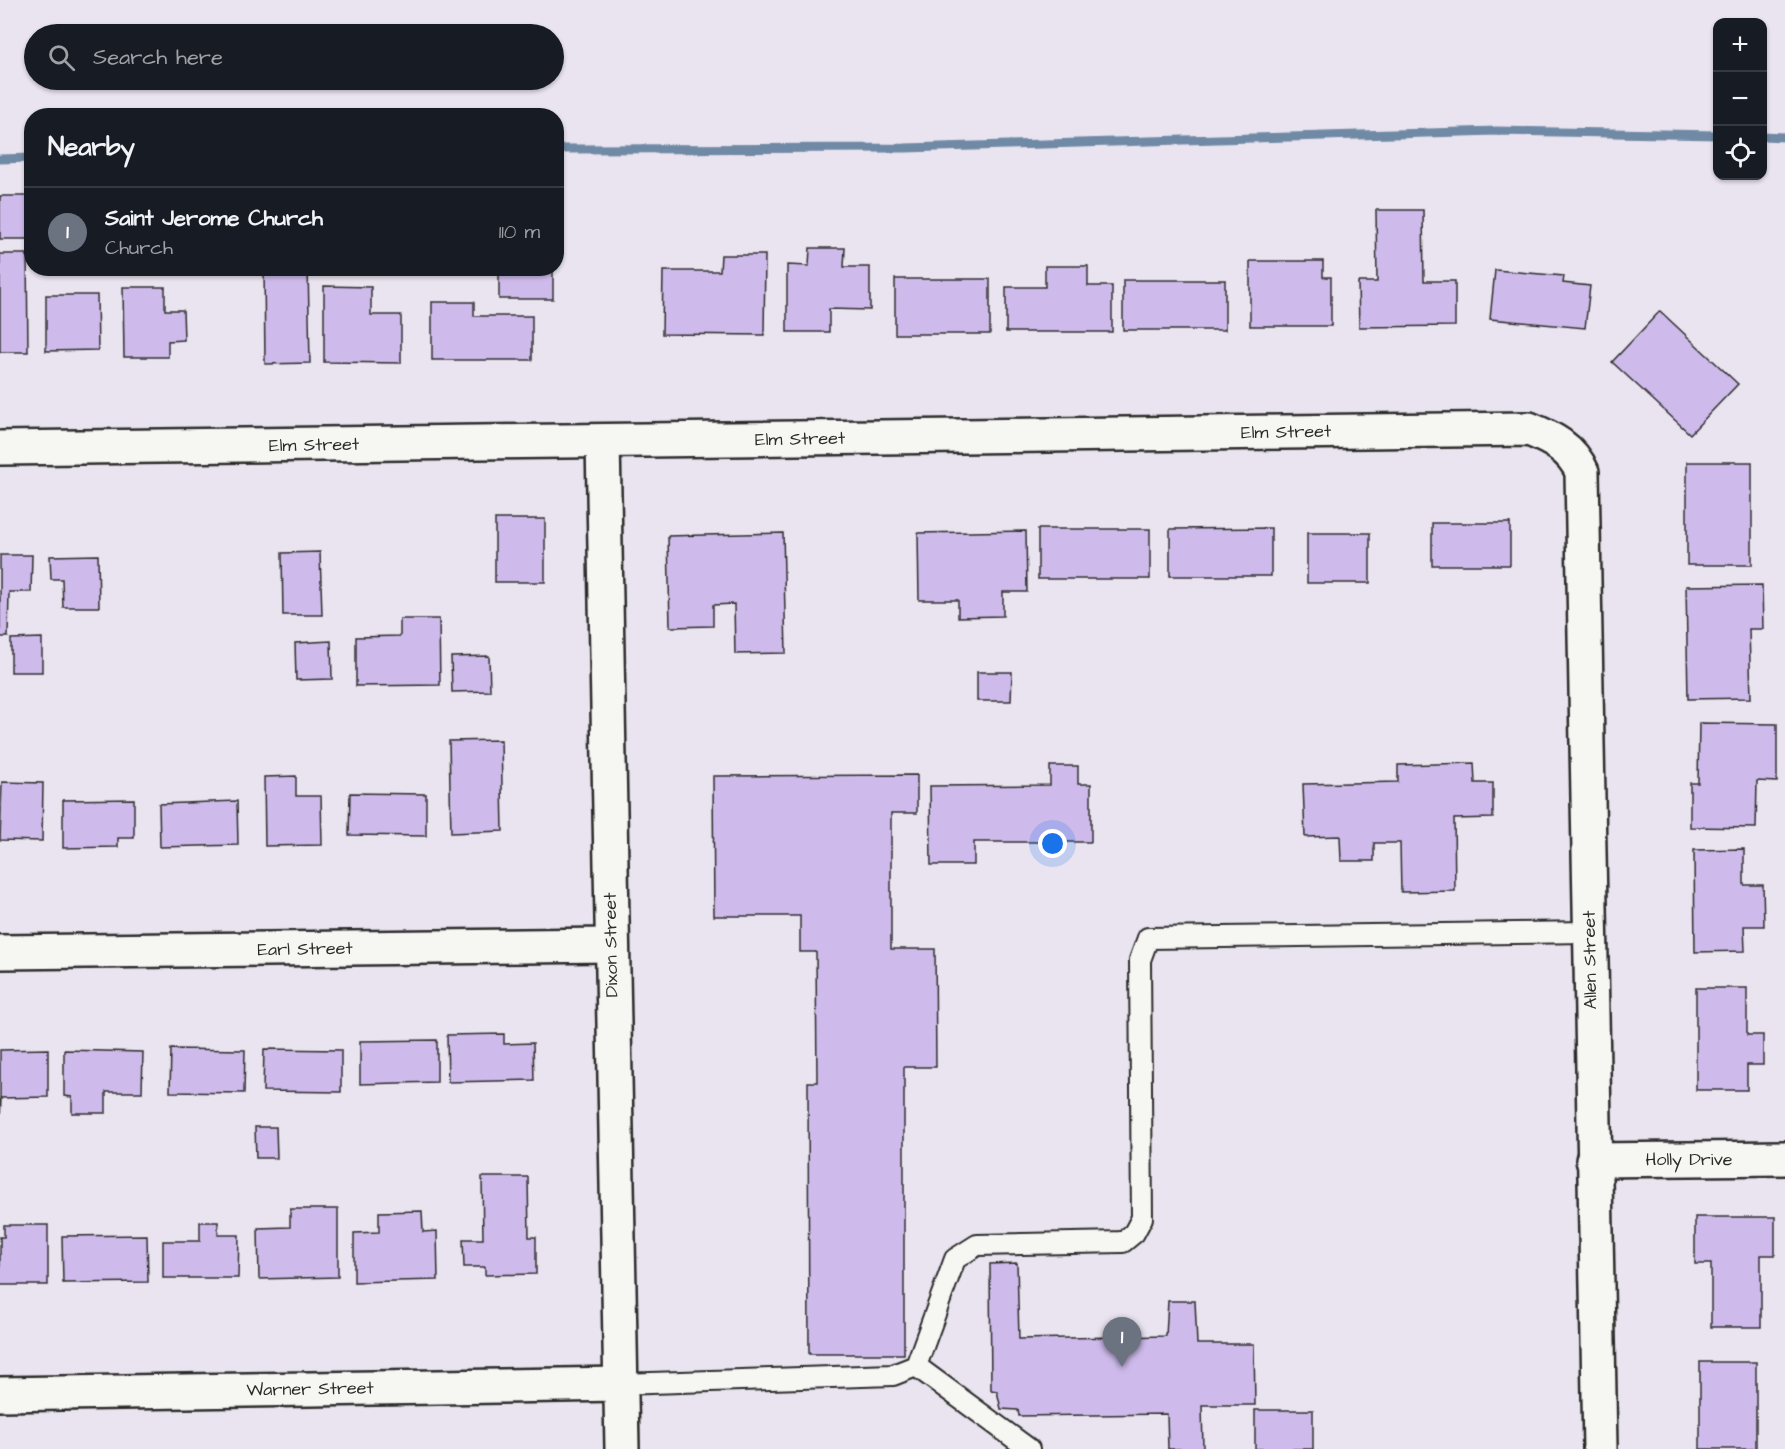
<!DOCTYPE html>
<html lang="en">
<head>
<meta charset="utf-8">
<style>
  :root { --surface:#171b24; --page:#242831; --text:#f1f3f6; --muted:#9ea1a6; --line:#363941; --accent:#d1495b }
  body { margin:0; font-family:"Architects Daughter",sans-serif; background:var(--page); color:var(--text) }
  .controls { position:absolute; right:18px; top:18px; display:grid; overflow:hidden; border-radius:12px; box-shadow:0 2px 4px #0004 }
  .controls button { width:54px; height:54px; display:grid; place-items:center; padding:0; border:0; border-bottom:2px solid var(--line); background:var(--surface); color:var(--text); font:30px sans-serif }
  .you { position:absolute; left:1053px; top:844px; width:21px; height:21px; margin:-15px; border:4px solid #fff; border-radius:50%; background:#1a73e8; box-shadow:0 0 0 9px #1a73e833 }
  .badge { display:grid; place-items:center; width:39px; height:39px; border-radius:50%; background:var(--accent); color:#fff; font-size:20px; font-weight:700 }
  .pin { position:absolute; translate:-50% -50px; filter:drop-shadow(0 2px 3px #0008) }
  .pin::after { content:''; position:absolute; top:32px; width:21px; height:18px; background:inherit; clip-path:polygon(0 0,100% 0,50% 100%) }
  .list { margin:0; padding:0; list-style:none }
  h2 { display:flex; justify-content:space-between; align-items:center; height:78px; margin:0; padding:0 24px; font-size:26px }
  h2 small { font-size:20px; font-weight:400; color:var(--muted) }
  .list li { display:grid; grid-template-columns:39px 1fr auto; gap:18px; align-items:center; box-sizing:border-box; height:90px; padding:0 24px; border-top:2px solid var(--line) }
  .list b { display:block; font-size:22px; white-space:nowrap }
  .list p { margin:0; font-size:20px; white-space:nowrap; color:var(--muted) }
  .list em { font-size:20px; font-style:normal; color:var(--muted) }
  .icon { flex:none; width:33px; height:33px; fill:none; stroke:currentColor; stroke-width:2; stroke-linecap:round; stroke-linejoin:round }
  .map { position:relative; flex:none; width:1785px; height:1449px; overflow:hidden }
  .search { position:absolute; background:var(--surface); box-shadow:0 2px 4px #0004; left:24px; top:24px; width:540px; height:66px; display:flex; align-items:center; gap:15px; box-sizing:border-box; padding:0 21px; border-radius:33px; color:var(--muted); font-size:22px }
  .panel { position:absolute; background:var(--surface); box-shadow:0 2px 4px #0004; left:24px; top:108px; width:540px; height:168px; border-radius:24px }
  .map>svg:first-child { display:block }
  .lines { fill:none; stroke-linecap:round; stroke-linejoin:round }
  .stream { stroke:#708aa6; stroke-width:9 }
  .building { fill:#cebbec; stroke:#2b2b2b; stroke-width:1.5 }
  .lane-casing { stroke:#2b2b2b; stroke-width:24 }
  .street-casing { stroke:#2b2b2b; stroke-width:38 }
  .lane { stroke:#f6f6f2; stroke-width:20 }
  .street { stroke:#f6f6f2; stroke-width:33 }
  .labels { text-anchor:middle; dominant-baseline:central; stroke-width:4.5; stroke-linejoin:round; paint-order:stroke }
  .street-label { font-size:18px; fill:#2b2b2b; stroke:#f6f6f2 }
</style>
</head>
<body>
<div class="map">
<svg width="1785" height="1449" viewBox="0 0 1785 1449">
  <rect width="100%" height="100%" fill="#eae4f0"/>
  <filter id="ink" filterUnits="userSpaceOnUse"><feTurbulence type="fractalNoise" baseFrequency=".0167" numOctaves="2"/><feDisplacementMap in="SourceGraphic" scale="12" xChannelSelector="R" yChannelSelector="G"/><feConvolveMatrix kernelMatrix="1 2 1 2 8 2 1 2 1" color-interpolation-filters="sRGB"/></filter>
  <g filter="url(#ink)">
    <g class="lines">
      <!-- stream -->
      <g class="stream">
        <polyline points="1762,136 1785,137"/>
        <polyline points="556,149 905,148 1497,131 1718,135"/>
        <polyline points="0,159 32,158"/>
      </g>
    </g>
    <!-- building -->
    <g class="building">
      <rect x="0" y="196" width="32" height="43"/>
      <polygon points="1376,210 1423,210 1424,281 1455,281 1455,326 1359,327 1358,282 1377,282"/>
      <polygon points="810,248 845,248 844,267 870,267 870,310 829,309 829,332 787,332 787,265 809,266"/>
      <polygon points="0,254 27,254 28,352 0,352"/>
      <polygon points="721,255 765,255 764,335 662,334 663,271 720,271"/>
      <polygon points="1250,261 1323,261 1323,277 1331,277 1331,326 1250,326"/>
      <polygon points="1045,266 1088,266 1088,286 1112,286 1112,332 1006,332 1006,287 1045,287"/>
      <polygon points="264,268 308,268 310,363 265,364"/>
      <rect x="499" y="268" width="54" height="31"/>
      <polygon points="1495,270 1564,276 1563,283 1590,286 1585,328 1490,319"/>
      <rect x="895" y="279" width="95" height="55"/>
      <rect x="1123" y="280" width="102" height="50"/>
      <polygon points="324,286 371,287 371,315 401,315 401,363 324,362"/>
      <polygon points="123,287 165,287 165,310 183,310 184,340 168,341 168,357 124,357"/>
      <polygon points="46,295 97,295 98,350 46,351"/>
      <polygon points="432,302 474,302 474,316 532,316 532,360 432,360"/>
      <polygon points="1660,311 1738,384 1690,434 1612,362"/>
      <rect x="1687" y="462" width="65" height="103"/>
      <rect x="495" y="519" width="50" height="63"/>
      <rect x="1432" y="523" width="78" height="42"/>
      <polygon points="1271,528 1271,576 1170,576 1170,529"/>
      <rect x="1038" y="529" width="112" height="50"/>
      <polygon points="1026,531 1027,592 1003,592 1003,616 958,617 958,600 919,600 918,533"/>
      <polygon points="783,533 786,653 735,654 734,604 713,605 713,626 670,627 668,536"/>
      <rect x="1307" y="533" width="63" height="50"/>
      <polygon points="320,552 322,615 283,615 282,553"/>
      <polygon points="0,555 32,555 31,592 9,592 8,637 0,637"/>
      <polygon points="98,555 99,607 63,607 62,579 51,579 50,556"/>
      <polygon points="1762,585 1763,629 1749,629 1751,698 1688,699 1686,586"/>
      <polygon points="400,619 439,619 440,685 356,686 356,637 400,636"/>
      <polygon points="42,638 42,672 11,672 11,639"/>
      <polygon points="331,641 332,679 296,680 295,643"/>
      <polygon points="489,656 490,691 452,692 451,657"/>
      <polygon points="977,672 1012,672 1011,701 977,701"/>
      <polygon points="1699,723 1777,724 1777,782 1757,781 1756,828 1690,827 1690,783 1698,783"/>
      <polygon points="501,740 503,831 451,833 449,741"/>
      <polygon points="1474,763 1475,783 1493,783 1493,818 1454,819 1455,891 1401,892 1400,843 1374,843 1374,861 1341,861 1340,836 1305,837 1303,784 1398,782 1398,765"/>
      <polygon points="1050,766 1078,766 1078,784 1091,784 1091,842 974,842 974,865 931,865 930,786 1050,785"/>
      <polygon points="917,775 917,813 891,813 891,949 935,949 936,1067 904,1067 904,1354 809,1354 808,1082 817,1082 816,952 800,952 800,916 714,916 713,776"/>
      <polygon points="296,776 296,796 321,796 322,845 265,846 264,777"/>
      <polygon points="2,782 43,783 42,841 0,840"/>
      <polygon points="350,793 426,794 426,836 349,835"/>
      <polygon points="134,799 134,838 118,838 118,847 63,848 63,800"/>
      <polygon points="237,801 238,845 160,847 159,804"/>
      <polygon points="1744,849 1744,885 1763,885 1764,926 1744,926 1745,951 1695,952 1694,850"/>
      <polygon points="1696,988 1747,988 1747,1035 1763,1035 1763,1065 1747,1065 1747,1090 1696,1090"/>
      <polygon points="504,1034 504,1044 533,1043 534,1080 448,1082 447,1035"/>
      <polygon points="437,1040 437,1082 360,1084 360,1041"/>
      <polygon points="48,1049 48,1097 1,1098 0,1122 0,1050"/>
      <polygon points="171,1049 245,1050 244,1093 170,1092"/>
      <polygon points="264,1049 341,1050 341,1092 263,1091"/>
      <polygon points="64,1050 143,1052 142,1092 106,1092 106,1113 72,1113 72,1097 64,1096"/>
      <polygon points="255,1127 276,1127 277,1158 256,1158"/>
      <polygon points="482,1177 528,1177 529,1237 536,1237 536,1274 485,1275 485,1267 464,1267 463,1239 483,1239"/>
      <polygon points="290,1209 338,1209 338,1277 259,1279 258,1228 290,1227"/>
      <polygon points="422,1211 423,1232 437,1231 438,1280 354,1282 354,1233 379,1232 379,1212"/>
      <polygon points="1695,1217 1775,1217 1775,1255 1761,1255 1761,1327 1711,1327 1711,1264 1695,1264"/>
      <polygon points="200,1222 218,1222 218,1235 239,1235 238,1278 163,1278 163,1241 200,1241"/>
      <polygon points="4,1225 48,1225 48,1285 0,1285 0,1237 4,1237"/>
      <polygon points="147,1235 148,1282 63,1283 62,1236"/>
      <polygon points="1017,1263 1019,1339 1166,1336 1168,1301 1195,1301 1197,1344 1254,1344 1255,1405 1202,1405 1203,1449 1168,1449 1167,1414 1019,1416 1018,1410 1001,1409 997,1391 991,1390 990,1264"/>
      <rect x="1700" y="1362" width="56" height="87"/>
      <rect x="1255" y="1410" width="58" height="39"/>
    </g>
    <g class="lines">
      <defs>
        <g id="lane">
          <polyline points="916,1366 1029,1449"/>
          <polyline points="621,1384 893,1375 916,1366 955,1259 977,1245 1123,1242 1134,1233 1142,1218 1140,960 1148,938 1589,932"/>
        </g>
        <g id="street">
          <polyline points="603,441 622,1449"/>
          <path d="M0,448L1529,429C1551,438 1572,448 1582,472L1600,1449"/>
          <polyline points="0,952 611,945"/>
          <polyline points="1593,1160 1785,1158"/>
          <polyline points="0,1394 621,1384"/>
        </g>
      </defs>
      <!-- lane casing -->
      <use href="#lane" class="lane-casing"/>
      <!-- street casing -->
      <use href="#street" class="street-casing"/>
      <!-- lane -->
      <use href="#lane" class="lane"/>
      <!-- street -->
      <use href="#street" class="street"/>
    </g>
  </g>
  <g class="labels">
    <!-- street labels -->
    <g class="street-label">
      <text transform="translate(1286 432) rotate(-1)">Elm Street</text>
      <text transform="translate(800 439) rotate(-1)">Elm Street</text>
      <text transform="translate(314 445) rotate(-1)">Elm Street</text>
      <text transform="translate(611 945) rotate(-91)">Dixon Street</text>
      <text transform="translate(305 949) rotate(-1)">Earl Street</text>
      <text transform="translate(1590 960) rotate(-91)">Allen Street</text>
      <text x="1689" y="1159">Holly Drive</text>
      <text transform="translate(310 1389) rotate(-1)">Warner Street</text>
    </g>
  </g>
</svg>
<div class="controls">
<button>+</button>
<button>−</button>
<button><svg class="icon" aria-label="locate" viewBox="0 0 24 24"><circle cx="12" cy="12" r="6"/><path d="M12 2v4M12 18v4M2 12h4M18 12h4"/></svg></button>
</div>
<div class="you"></div>
<div class="pin badge" style="left:1122px;top:1367px;background:#6b7280">1</div>
<div class="search"><svg class="icon" aria-label="search" viewBox="0 0 24 24"><circle cx="10" cy="10" r="6"/><path d="M15 15l6 6"/></svg>Search here</div>
<section class="panel">
<h2>Nearby<small></small></h2>
<ul class="list">
<li><span class="badge" style="background:#6b7280">1</span><div><b>Saint Jerome Church</b><p>Church</p></div><em>110 m</em></li>
</ul>
</section>
</div>
</body>
</html>
